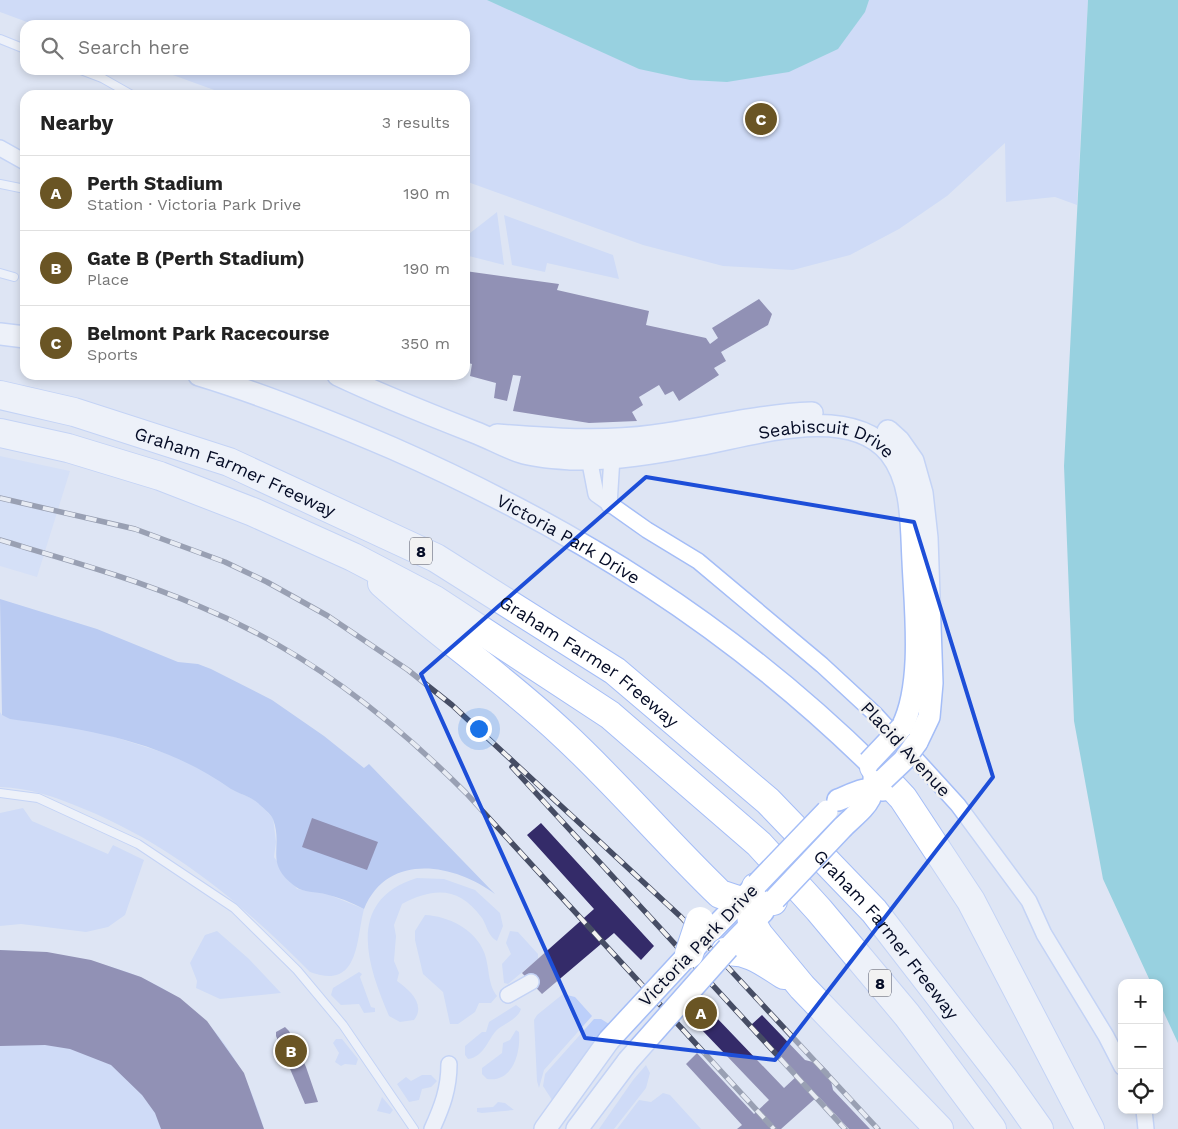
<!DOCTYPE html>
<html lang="en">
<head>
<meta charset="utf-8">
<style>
  :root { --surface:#fff; --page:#f2f2f2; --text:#222; --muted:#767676; --line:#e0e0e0; --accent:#6a5524 }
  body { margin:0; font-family:"Work Sans",sans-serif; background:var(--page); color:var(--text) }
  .controls { position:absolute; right:15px; bottom:15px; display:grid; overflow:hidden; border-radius:10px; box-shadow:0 2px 8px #0003 }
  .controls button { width:45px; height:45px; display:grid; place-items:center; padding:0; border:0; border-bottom:1px solid var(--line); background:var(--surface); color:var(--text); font:25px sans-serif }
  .you { position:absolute; left:478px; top:728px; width:18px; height:18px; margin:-12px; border:4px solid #fff; border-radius:50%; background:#1a73e8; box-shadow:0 0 0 8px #1a73e833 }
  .badge { display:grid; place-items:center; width:32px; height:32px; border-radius:50%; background:var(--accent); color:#fff; font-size:16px; font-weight:700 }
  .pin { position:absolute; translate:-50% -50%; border:2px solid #fff; box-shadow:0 1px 5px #0006 }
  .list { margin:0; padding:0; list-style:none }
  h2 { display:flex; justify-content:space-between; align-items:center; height:65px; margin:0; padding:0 20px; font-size:21px }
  h2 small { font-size:16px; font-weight:400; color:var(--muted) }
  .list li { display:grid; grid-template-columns:32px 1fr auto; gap:15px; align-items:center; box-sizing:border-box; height:75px; padding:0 20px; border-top:1px solid var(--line) }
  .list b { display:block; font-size:19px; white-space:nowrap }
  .list p { margin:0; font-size:16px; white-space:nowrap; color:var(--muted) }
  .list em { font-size:16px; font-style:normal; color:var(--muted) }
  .icon { flex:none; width:28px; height:28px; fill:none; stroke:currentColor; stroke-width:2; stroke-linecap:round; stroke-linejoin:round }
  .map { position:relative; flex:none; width:1178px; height:1129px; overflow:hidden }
  .search { position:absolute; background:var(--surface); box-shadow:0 2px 8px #0003; left:20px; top:20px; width:450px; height:55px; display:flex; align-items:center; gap:12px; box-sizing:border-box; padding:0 18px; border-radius:15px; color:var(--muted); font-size:19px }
  .panel { position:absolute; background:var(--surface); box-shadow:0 2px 8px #0003; left:20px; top:90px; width:450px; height:290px; border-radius:15px }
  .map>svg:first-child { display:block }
  .built { fill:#cbd9fa }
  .green { fill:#bccffa }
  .forest { fill:#8eabef }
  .water { fill:#44b9c7 }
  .building { fill:#342b69 }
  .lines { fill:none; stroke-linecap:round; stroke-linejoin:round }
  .lane-casing { stroke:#a4bdf7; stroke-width:10 }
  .street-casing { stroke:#a4bdf7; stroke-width:18 }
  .secondary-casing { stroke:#a4bdf7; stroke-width:24 }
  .highway-casing { stroke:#a4bdf7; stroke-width:30 }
  .lane { stroke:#fff; stroke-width:8 }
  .street { stroke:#fff; stroke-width:15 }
  .secondary { stroke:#fff; stroke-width:21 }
  .highway { stroke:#fff; stroke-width:28 }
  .rail-casing { stroke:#464d64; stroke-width:5.5 }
  .rail { stroke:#f2f2f2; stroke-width:4; stroke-dasharray:11; stroke-linecap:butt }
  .secondary-bridge-casing { stroke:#a4bdf7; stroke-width:24; stroke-linecap:butt }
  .highway-bridge-casing { stroke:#a4bdf7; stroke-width:30; stroke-linecap:butt }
  .secondary-bridge { stroke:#fff; stroke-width:21 }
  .highway-bridge { stroke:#fff; stroke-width:28 }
  .marked { fill:none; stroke:#1d4ed8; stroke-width:4; stroke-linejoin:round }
  .labels { text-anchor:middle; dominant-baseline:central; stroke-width:5; stroke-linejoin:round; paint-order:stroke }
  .shield { fill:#f2f2f2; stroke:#4c5163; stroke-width:1 }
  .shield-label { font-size:16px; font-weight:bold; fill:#050c26 }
  .street-label { font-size:18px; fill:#050c26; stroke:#f2f2f2 }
</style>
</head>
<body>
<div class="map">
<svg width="1178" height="1129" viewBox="0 0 1178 1129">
  <rect width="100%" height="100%" fill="#dee5f4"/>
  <!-- built -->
  <polygon class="built" points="0,456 70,471 37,577 0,566"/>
  <!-- green -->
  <g class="green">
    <polygon points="0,0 1088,0 1077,205 1055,197 1006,202 1005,143 947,196 899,229 850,255 793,270 723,266 643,245 465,181 465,95 228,95 159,70 465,70 465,25 35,25 0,12"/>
    <polygon points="497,212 504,265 465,255 465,237"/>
    <polygon points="504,215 613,255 619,279 547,263 545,272 512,265"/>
    <path d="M0,712L2,715L93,730L180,758L212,774L233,790L257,801L273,818L276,842L274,857L297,889L327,894L364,909C356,939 360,991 310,972C243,904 172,845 84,809C56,797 30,788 0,787Z"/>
    <polygon points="23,808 32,821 108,854 113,845 144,860 125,915 108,927 86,932 21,924 0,926 0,813"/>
    <path d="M417,878L444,879L475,890L500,913L503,926L497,941C488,936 487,926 482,918C459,887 435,887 402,904L394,925L396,936L394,961L399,973L397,981C410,990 426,1005 414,1020L400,1022L389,1016C367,965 345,900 417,878Z"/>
    <path d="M425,915C448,916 475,929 484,952C490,967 487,983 497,996L491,1003H479L475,1012L458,1024H450L443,992L423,974L415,940V931Z"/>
    <polygon points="217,931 249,959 281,993 220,999 196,988 197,981 190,963 205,935"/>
    <polygon points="510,931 518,932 538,954 538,959 508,984 504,983 502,964 511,954 506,943"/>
    <path d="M0,950C132,957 225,992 264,1129H0Z"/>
    <polygon points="359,972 362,974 360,977 371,1007 375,1008 375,1012 364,1013 359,1004 341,1005 331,995 333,988"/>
    <polygon points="563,994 575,997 592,1016 544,1070 539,1088 537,1081 534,1020 537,1015"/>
    <path d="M516,1005L521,1009C518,1019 505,1023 498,1029C489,1036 485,1057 468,1059L465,1055V1046L482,1032H486L489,1022Z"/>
    <polygon points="594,1019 601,1019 609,1024 552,1100 543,1086 545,1074"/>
    <path d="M516,1030L519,1032C521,1052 513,1083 487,1079L482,1074V1068L502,1053L503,1043L510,1040Z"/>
    <polygon points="336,1039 342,1039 358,1059 356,1065 345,1064 341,1066 335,1062 339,1053 333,1043"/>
    <polygon points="646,1065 650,1073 646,1088 614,1129 599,1129 633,1080"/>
    <polygon points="422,1075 431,1075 437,1081 431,1087 422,1089 419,1100 409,1102 397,1084 406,1077 411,1081"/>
    <polygon points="663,1093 670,1095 701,1129 617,1129 639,1100 651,1102"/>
    <polygon points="382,1097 393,1110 390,1114 377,1111"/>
    <polygon points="498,1102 505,1103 514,1110 482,1113 477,1112 477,1108 493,1107"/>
  </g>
  <!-- forest -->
  <path class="forest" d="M0,599L97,629L178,662L198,664L211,669L272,700L324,736L364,768L369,764L495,894C455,864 388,851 364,909C351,902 338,897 325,894C316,892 303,892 296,887C263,863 284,848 273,819C271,814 262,807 258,803C250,796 239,794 231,789C163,741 91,730 10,719L2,715Z"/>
  <!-- water -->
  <g class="water">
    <polygon points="487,0 869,0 865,12 838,49 789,72 727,82 690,80 639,69"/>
    <polygon points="1088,0 1178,0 1178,1043 1159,1002 1159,983 1151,983 1103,879 1074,721 1064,466"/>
  </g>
  <!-- building -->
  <g class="building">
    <polygon points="465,271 559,284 557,290 649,311 646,325 706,338 710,344 718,338 712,328 759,299 772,314 768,325 721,352 726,361 714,368 719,375 679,401 673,391 665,395 659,385 639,397 643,405 632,412 637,421 589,423 513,411 521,376 513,375 507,401 494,398 496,383 470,376 472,364 465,362"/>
    <polygon points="312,818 378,842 367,870 302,847"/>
    <polygon points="541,823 654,946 641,960 614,933 542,994 522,973 594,909 527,835"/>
    <polygon points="0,950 47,952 91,960 141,977 180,998 207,1021 244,1073 264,1129 161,1129 155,1113 142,1095 111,1065 70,1049 45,1045 0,1046"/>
    <polygon points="762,1015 805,1060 821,1064 829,1072 833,1090 870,1129 849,1129 818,1096 781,1129 737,1129 742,1125 686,1064 697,1053 754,1114 769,1100 701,1029 715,1016 784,1088 798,1075 751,1025"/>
    <polygon points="285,1027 289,1031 306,1067 318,1102 305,1104 276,1036 276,1032"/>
  </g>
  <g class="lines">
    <defs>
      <g id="lane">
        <polyline points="0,39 25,49"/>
        <polyline points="81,70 102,78 132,95"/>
        <polyline points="0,184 25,189"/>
        <polyline points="0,273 14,277"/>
        <polyline points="0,793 38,798 138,844 234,908 297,970 343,1025 414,1129"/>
      </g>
      <g id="street">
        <polyline points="0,148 25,162"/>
        <polyline points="589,458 596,494 647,530 698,561 822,665 875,714 958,805 1029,901 1044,934 1106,1036 1122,1067"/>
        <polyline points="609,505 612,457"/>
        <polyline points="508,995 531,982"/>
        <polyline points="1144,1110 1146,1129"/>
        <path d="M432,1129C442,1107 449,1089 449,1064"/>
      </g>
      <g id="secondary">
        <polyline points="0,334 25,337"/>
        <path id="s1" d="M199,375C265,395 329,421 392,448C574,528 732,627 874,767C876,801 866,805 843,827"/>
        <path id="s2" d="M338,375C382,396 428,414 474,432C490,438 505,447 521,452C536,457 557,458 572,459C614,460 656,453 697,445C750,436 849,402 890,453C913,482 911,525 913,561C915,608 924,684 902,727"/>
        <polyline points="888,431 899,441 913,461 922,493 927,538 932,683 929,717 917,742"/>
        <path d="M497,435C549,439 601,443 653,436C706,429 758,415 812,413"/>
        <path d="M838,800C853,794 867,786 883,790"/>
        <polyline points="711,931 749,892"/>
        <polyline points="728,948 763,912"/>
        <polyline points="545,1129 609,1040"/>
        <polyline points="577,1129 628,1061"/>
      </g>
      <g id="highway">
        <path id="s3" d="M0,395L74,412L229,462L436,558L615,671L768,801L874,911L1003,1078L1039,1129"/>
        <polyline points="0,433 68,448 160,476 253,512 353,557 435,600 610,715 759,844 819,910 907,1015 992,1129"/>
        <path d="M382,583C441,636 506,680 563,734C618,785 666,842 720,894L750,904L773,901"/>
        <polyline points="874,767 903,798 971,901 1090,1129"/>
        <polyline points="756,887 750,904 752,923 759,935 802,987 939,1129"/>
        <path d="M725,952C748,949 765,963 784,975"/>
      </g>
    </defs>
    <!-- lane casing -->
    <use href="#lane" class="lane-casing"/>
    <!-- street casing -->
    <use href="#street" class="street-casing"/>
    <!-- secondary casing -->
    <use href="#secondary" class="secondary-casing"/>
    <!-- highway casing -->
    <use href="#highway" class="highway-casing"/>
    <!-- lane -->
    <use href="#lane" class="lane"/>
    <!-- street -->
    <use href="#street" class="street"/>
    <!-- secondary -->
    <use href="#secondary" class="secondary"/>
    <!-- highway -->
    <use href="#highway" class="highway"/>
    <defs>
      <g id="rail">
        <polyline points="0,498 135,529 225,562 267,582 328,616 408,670 452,705 681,917 878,1129"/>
        <path d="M0,540C67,560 136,579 201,607C303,649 389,716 466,793L774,1129"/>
        <polyline points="512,767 845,1129"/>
      </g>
    </defs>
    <!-- rail casing -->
    <use href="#rail" class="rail-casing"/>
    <!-- rail -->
    <use href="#rail" class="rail"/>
    <defs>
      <g id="secondary-bridge">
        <polyline points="869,762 902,727"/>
        <polyline points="884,779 904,760 917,742"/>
        <polyline points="757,884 827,811"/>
        <polyline points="775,899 843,827"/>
        <polyline points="609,1040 699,943"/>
        <polyline points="628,1061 728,948"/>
      </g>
      <polyline id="highway-bridge" points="689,954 700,921"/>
    </defs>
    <!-- secondary-bridge casing -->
    <use href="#secondary-bridge" class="secondary-bridge-casing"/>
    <!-- highway-bridge casing -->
    <use href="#highway-bridge" class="highway-bridge-casing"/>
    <!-- secondary-bridge -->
    <use href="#secondary-bridge" class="secondary-bridge"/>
    <!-- highway-bridge -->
    <use href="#highway-bridge" class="highway-bridge"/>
  </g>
  <!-- marked area -->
  <path d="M0 0H1178V1129H0ZM646,477L914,522L993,777L775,1060L585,1038L421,674Z" fill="#dee5f4" fill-opacity=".55" fill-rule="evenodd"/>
  <path class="marked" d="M646,477L914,522L993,777L775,1060L585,1038L421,674Z"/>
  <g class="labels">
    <!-- shield labels -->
    <g class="shield">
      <rect x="410" y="537.5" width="22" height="27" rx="4"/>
      <rect x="869" y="969.5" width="22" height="27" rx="4"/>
    </g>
    <g class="shield-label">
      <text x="421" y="551">8</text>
      <text x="880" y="983">8</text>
    </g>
    <!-- street labels -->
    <g class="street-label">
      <text stroke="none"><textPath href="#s2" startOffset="510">Seabiscuit Drive</textPath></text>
      <text stroke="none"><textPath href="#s3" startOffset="248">Graham Farmer Freeway</textPath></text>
      <text stroke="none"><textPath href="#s1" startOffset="405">Victoria Park Drive</textPath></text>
      <text stroke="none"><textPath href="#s3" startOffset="652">Graham Farmer Freeway</textPath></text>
      <text transform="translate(906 749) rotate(47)">Placid Avenue</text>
      <text stroke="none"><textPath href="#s3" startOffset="1058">Graham Farmer Freeway</textPath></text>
      <text transform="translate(698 945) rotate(-46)">Victoria Park Drive</text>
    </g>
  </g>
</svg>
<div class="controls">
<button>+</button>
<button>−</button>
<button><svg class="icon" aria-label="locate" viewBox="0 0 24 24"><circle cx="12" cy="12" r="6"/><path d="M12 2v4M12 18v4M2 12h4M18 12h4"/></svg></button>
</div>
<div class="you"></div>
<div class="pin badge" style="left:701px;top:1013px">A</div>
<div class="pin badge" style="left:291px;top:1051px">B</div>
<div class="pin badge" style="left:761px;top:119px">C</div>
<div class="search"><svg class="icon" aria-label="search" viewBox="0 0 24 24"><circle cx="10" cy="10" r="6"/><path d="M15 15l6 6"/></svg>Search here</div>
<section class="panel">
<h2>Nearby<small>3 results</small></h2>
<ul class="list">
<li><span class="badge">A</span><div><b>Perth Stadium</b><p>Station · Victoria Park Drive</p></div><em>190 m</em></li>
<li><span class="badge">B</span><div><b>Gate B (Perth Stadium)</b><p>Place</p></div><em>190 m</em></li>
<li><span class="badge">C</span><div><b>Belmont Park Racecourse</b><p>Sports</p></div><em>350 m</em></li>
</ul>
</section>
</div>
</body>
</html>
